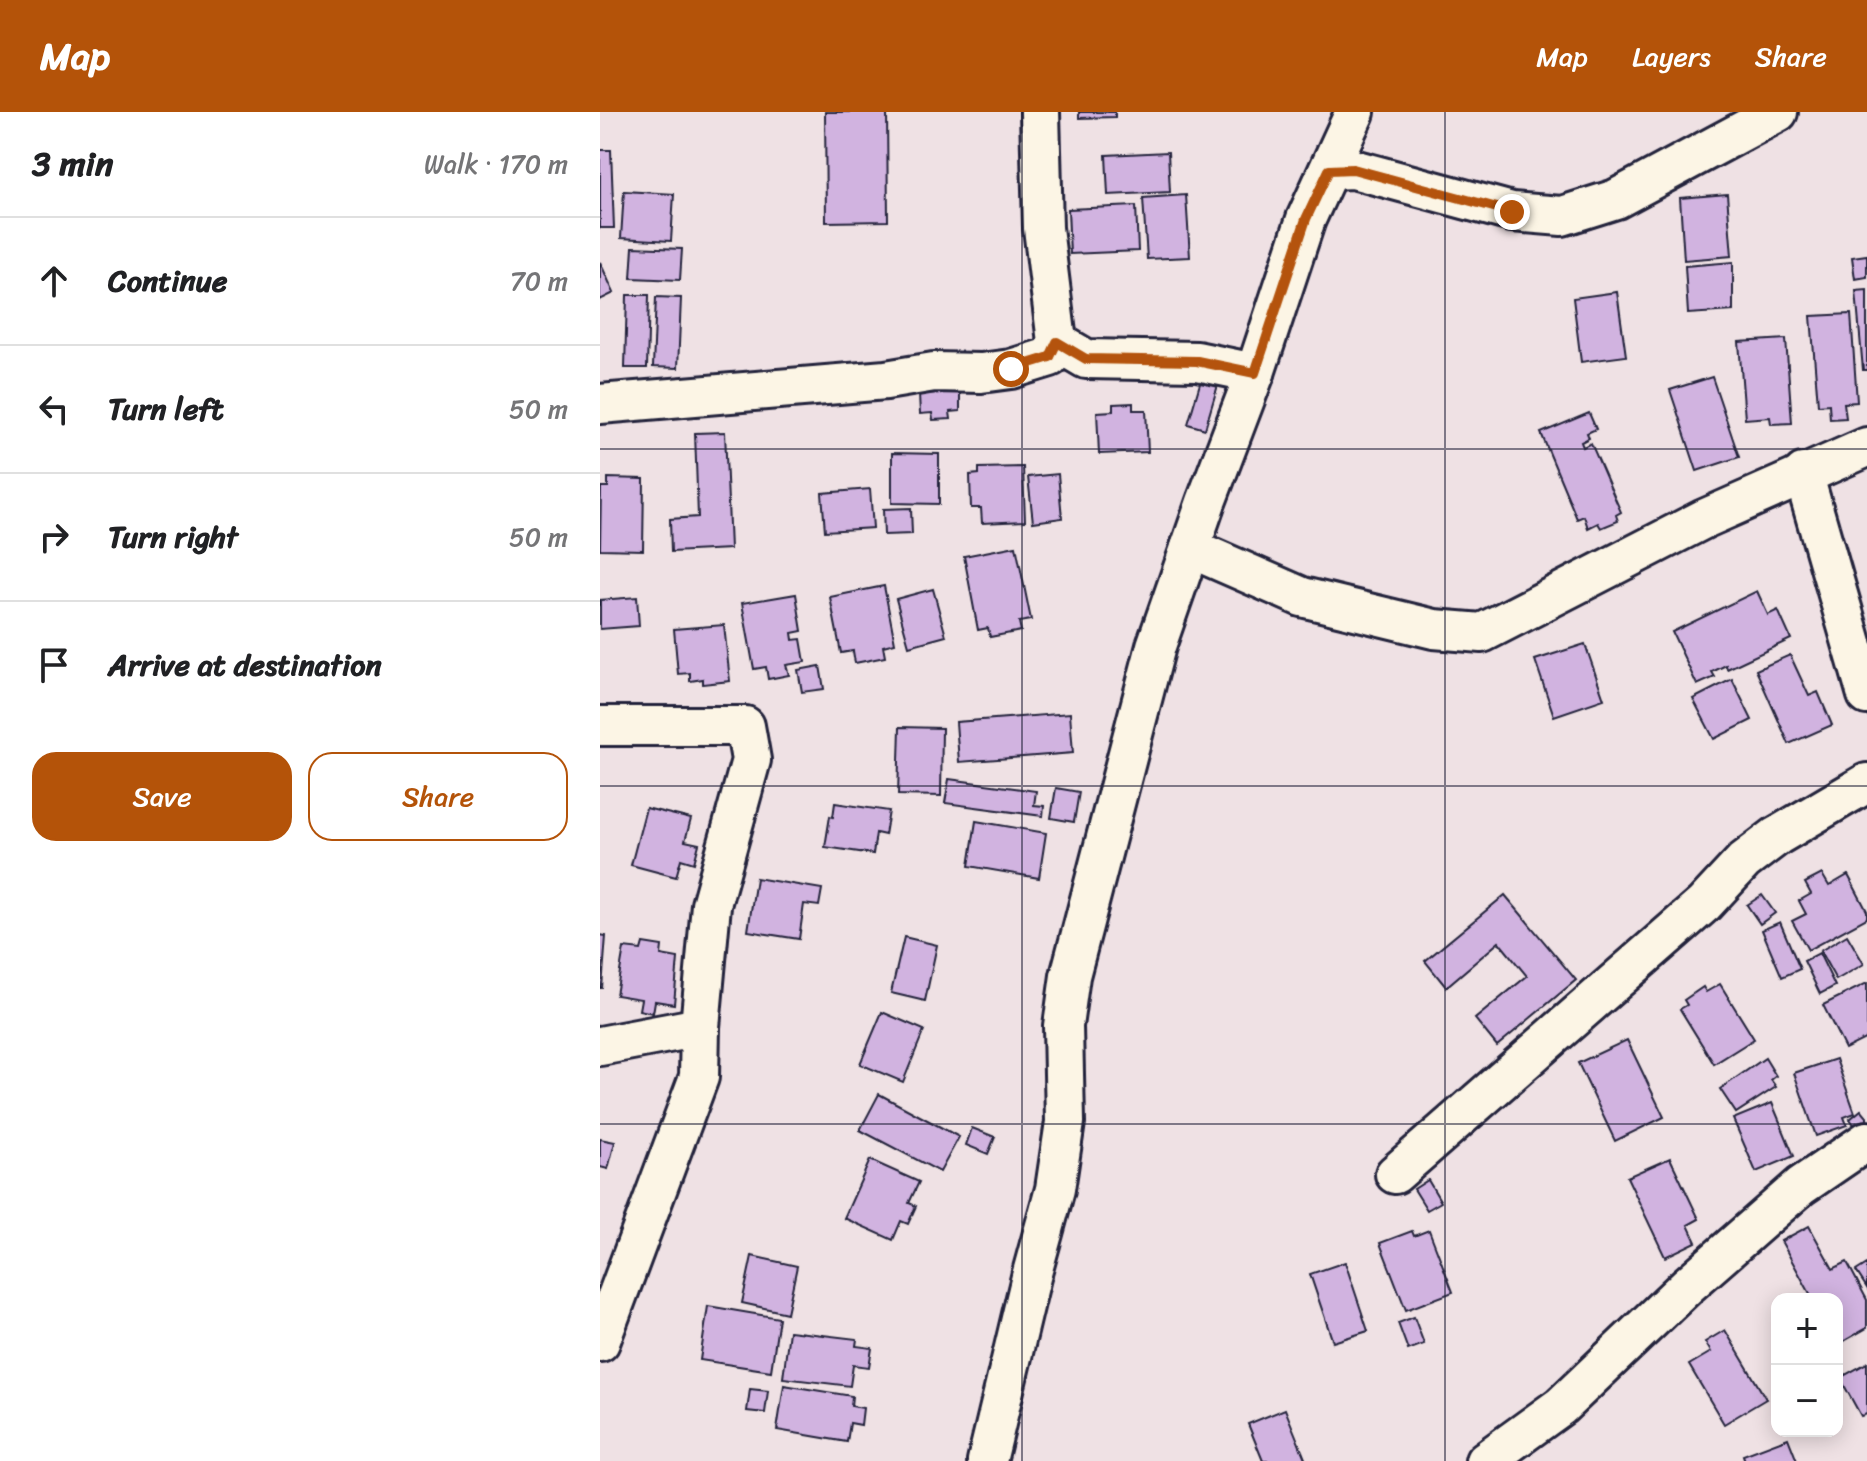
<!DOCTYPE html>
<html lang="en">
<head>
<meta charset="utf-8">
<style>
  :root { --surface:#fff; --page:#f2f2f2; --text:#202124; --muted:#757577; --line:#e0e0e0; --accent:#b45309 }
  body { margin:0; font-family:Sriracha,sans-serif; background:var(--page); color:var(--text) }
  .controls { position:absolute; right:24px; bottom:24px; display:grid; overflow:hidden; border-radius:16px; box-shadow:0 4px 20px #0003 }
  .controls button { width:72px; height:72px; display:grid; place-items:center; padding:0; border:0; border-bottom:2px solid var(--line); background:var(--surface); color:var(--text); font:40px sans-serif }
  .stop { position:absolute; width:24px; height:24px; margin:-18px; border:6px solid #b45309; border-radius:50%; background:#fff }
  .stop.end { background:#b45309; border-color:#fff; box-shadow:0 2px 8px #0008 }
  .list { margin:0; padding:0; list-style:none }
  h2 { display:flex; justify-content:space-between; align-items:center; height:104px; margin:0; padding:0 32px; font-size:34px }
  h2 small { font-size:26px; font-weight:400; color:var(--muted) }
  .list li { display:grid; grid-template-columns:52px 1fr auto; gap:24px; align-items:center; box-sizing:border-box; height:128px; padding:0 32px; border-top:2px solid var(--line) }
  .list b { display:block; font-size:30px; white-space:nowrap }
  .list em { font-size:26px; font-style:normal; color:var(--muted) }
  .actions { display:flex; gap:16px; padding:24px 32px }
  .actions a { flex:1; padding:18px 0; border:2px solid var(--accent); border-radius:24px; text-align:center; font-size:28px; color:var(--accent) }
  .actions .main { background:var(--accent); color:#fff }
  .icon { flex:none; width:44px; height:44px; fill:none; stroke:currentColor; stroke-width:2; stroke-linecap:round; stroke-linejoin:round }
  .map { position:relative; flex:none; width:1267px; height:1349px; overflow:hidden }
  header { display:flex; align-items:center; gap:48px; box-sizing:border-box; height:112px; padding:0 40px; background:var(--accent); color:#fff }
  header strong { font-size:38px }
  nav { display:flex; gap:44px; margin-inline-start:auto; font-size:28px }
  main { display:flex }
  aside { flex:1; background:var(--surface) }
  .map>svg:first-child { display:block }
  .building { fill:#d1b3e0; stroke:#22223b; stroke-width:2 }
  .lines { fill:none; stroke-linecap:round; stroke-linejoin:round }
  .minor-casing { stroke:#22223b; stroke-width:44 }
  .minor { stroke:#fcf5e5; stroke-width:38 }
  .route { stroke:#b45309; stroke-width:10 }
  .grid { fill:none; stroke:#22223b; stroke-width:2; stroke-opacity:0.55 }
</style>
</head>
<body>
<header>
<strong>Map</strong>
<nav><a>Map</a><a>Layers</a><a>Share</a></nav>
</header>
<main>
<aside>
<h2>3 min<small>Walk · 170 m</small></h2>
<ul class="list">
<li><svg class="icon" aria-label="ahead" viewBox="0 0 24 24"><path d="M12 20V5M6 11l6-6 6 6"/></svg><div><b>Continue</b></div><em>70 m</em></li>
<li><svg class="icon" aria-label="left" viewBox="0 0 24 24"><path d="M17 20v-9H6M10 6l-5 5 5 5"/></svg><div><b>Turn left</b></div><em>50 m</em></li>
<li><svg class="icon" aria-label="right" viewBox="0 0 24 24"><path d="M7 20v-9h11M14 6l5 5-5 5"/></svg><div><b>Turn right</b></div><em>50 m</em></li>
<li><svg class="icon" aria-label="arrive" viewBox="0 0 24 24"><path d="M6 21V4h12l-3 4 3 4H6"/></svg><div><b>Arrive at destination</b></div></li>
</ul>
<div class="actions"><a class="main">Save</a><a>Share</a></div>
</aside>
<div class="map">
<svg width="1267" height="1349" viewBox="0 0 1267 1349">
  <rect width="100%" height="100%" fill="#efe1e4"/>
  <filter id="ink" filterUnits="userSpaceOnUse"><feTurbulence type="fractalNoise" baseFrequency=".0125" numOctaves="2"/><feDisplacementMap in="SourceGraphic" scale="16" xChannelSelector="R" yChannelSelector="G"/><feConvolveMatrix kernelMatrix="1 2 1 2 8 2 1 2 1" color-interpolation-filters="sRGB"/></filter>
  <g filter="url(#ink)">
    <!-- building -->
    <g class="building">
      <polygon points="225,0 287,0 288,109 226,110"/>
      <polygon points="479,0 515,0 515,5 479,6"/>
      <polygon points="0,38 11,38 14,116 0,116"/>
      <polygon points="568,40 570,80 508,83 506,43"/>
      <polygon points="24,79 74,82 71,129 21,126"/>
      <polygon points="1127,82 1132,144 1084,148 1080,86"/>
      <polygon points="586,83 590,145 547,147 543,86"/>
      <polygon points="536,94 538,139 470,142 468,97"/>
      <polygon points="33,135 82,137 80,168 31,166"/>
      <polygon points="1267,143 1267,165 1255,167 1252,145"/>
      <polygon points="0,150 14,181 0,188"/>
      <polygon points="1133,150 1133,199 1088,202 1085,154"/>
      <polygon points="1267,178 1267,258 1263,258 1256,179"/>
      <polygon points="1017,180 1026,244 981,250 973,186"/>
      <polygon points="27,183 49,183 47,256 25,256"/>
      <polygon points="56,185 81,186 78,256 53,255"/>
      <polygon points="1251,202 1257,290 1244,291 1246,306 1230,307 1229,292 1218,293 1211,204"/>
      <polygon points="1186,227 1192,311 1171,312 1170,305 1145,307 1139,230"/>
      <polygon points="1112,265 1139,345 1097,359 1070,278"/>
      <polygon points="601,268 618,273 605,317 588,312"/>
      <polygon points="360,280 360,299 350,300 351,307 333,308 332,301 320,302 319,282"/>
      <polygon points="533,291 533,298 546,298 548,340 499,342 497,300 513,299 513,292"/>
      <polygon points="989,301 996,317 987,321 989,326 981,330 983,335 991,331 1021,400 1016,403 1018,409 1001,416 998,411 988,416 984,404 977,407 941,321"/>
      <polygon points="125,320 130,437 71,440 70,407 98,405 95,321"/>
      <polygon points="292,341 339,342 339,392 292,391"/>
      <polygon points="423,355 425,409 382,411 381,396 371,396 370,363 379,362 379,356"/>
      <polygon points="458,362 462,406 433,410 428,365"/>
      <polygon points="8,366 44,367 43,438 0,437 1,375 8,375"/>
      <polygon points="270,377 273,416 225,419 222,381"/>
      <polygon points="311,396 312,422 284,423 283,397"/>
      <polygon points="416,434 431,508 419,510 421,519 390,525 388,516 378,518 364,444"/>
      <polygon points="284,474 295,531 283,534 285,545 255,551 253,539 241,541 230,485"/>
      <polygon points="333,477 346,524 309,534 296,487"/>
      <polygon points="1157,479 1168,503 1178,498 1191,527 1127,557 1126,553 1112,560 1115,565 1097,573 1072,520"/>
      <polygon points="196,482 202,519 192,521 193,528 201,527 205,550 186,553 189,563 168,567 166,555 154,557 142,491"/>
      <polygon points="37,485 39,514 0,517 0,488"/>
      <polygon points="124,513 130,569 103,572 103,567 90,569 90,561 78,562 74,517"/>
      <polygon points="985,532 1004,587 954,604 935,548"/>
      <polygon points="1190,543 1209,584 1218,580 1232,613 1189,632 1156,558"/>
      <polygon points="220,554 224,577 202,580 198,558"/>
      <polygon points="1132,567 1152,608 1114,627 1093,587"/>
      <polygon points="470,601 473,641 359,650 356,610"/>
      <polygon points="300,615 342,616 341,684 298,683"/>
      <polygon points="349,667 436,679 434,693 444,694 443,704 345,691"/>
      <polygon points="456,676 479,680 474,710 451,706"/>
      <polygon points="235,691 289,699 285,723 276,721 273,742 225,735 230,704 233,705"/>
      <polygon points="46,696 91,707 85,729 99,732 94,751 81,747 76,765 31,753"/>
      <polygon points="376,709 446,721 439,766 369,754"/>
      <polygon points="1222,762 1229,774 1248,763 1267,799 1267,806 1208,838 1192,809 1206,802 1199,789 1211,782 1205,771"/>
      <polygon points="156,766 222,777 219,794 204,792 199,827 148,819"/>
      <polygon points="905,783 976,868 897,934 875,907 927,864 899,830 846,875 825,849"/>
      <polygon points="1162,783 1175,801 1160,812 1147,793"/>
      <polygon points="1180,810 1200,857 1182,865 1162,818"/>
      <polygon points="0,823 6,824 2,876 0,876"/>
      <polygon points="1247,823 1264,852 1236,868 1220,839"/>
      <polygon points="304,825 337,833 325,889 291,881"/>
      <polygon points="43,831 62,834 61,843 78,846 74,892 55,889 53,901 39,898 41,887 16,883 24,836 41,838"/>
      <polygon points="1219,841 1235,874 1220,882 1204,849"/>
      <polygon points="1267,871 1267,926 1245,937 1223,893"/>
      <polygon points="1120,872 1154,927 1114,952 1080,897 1087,893 1084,888 1103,875 1106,880"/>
      <polygon points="282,900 324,918 303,970 260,952"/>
      <polygon points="1027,928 1064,1005 1015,1029 978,951"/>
      <polygon points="1165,946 1176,964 1171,968 1176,975 1136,1001 1120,977"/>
      <polygon points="1236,947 1255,1001 1244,1005 1247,1013 1216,1024 1194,961"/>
      <polygon points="279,982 359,1025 340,1060 260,1018"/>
      <polygon points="1172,991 1194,1044 1156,1060 1133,1007"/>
      <polygon points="1261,998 1267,1005 1267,1017 1261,1022 1250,1007"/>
      <polygon points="372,1016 395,1025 388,1042 366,1033"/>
      <polygon points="0,1027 15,1030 8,1057 0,1055"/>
      <polygon points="1070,1046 1099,1107 1088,1113 1096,1130 1065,1145 1027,1065"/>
      <polygon points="270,1048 319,1070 309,1091 316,1094 308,1112 301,1109 293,1128 244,1106"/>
      <polygon points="828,1068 841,1090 827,1098 814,1077"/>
      <polygon points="1209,1114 1233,1157 1247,1150 1267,1188 1267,1216 1237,1233 1237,1187 1213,1187 1181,1129"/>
      <polygon points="829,1118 853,1180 806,1198 780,1131 812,1119 814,1124"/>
      <polygon points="152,1144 197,1154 187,1201 142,1191"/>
      <polygon points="745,1150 768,1219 733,1230 710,1162"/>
      <polygon points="1267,1152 1267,1176 1256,1159"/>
      <polygon points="108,1194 179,1206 171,1259 100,1248"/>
      <polygon points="814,1205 824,1232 808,1238 798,1211"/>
      <polygon points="1125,1218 1166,1287 1124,1312 1089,1253 1111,1240 1105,1230"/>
      <polygon points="189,1219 257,1227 256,1234 272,1236 269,1255 253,1253 250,1274 183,1266"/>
      <polygon points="1267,1251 1267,1302 1261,1304 1240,1266"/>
      <polygon points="184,1273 252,1284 251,1294 263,1296 261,1313 250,1311 247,1330 177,1318"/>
      <polygon points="150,1277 168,1279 165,1301 147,1299"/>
      <polygon points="685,1297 706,1349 663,1349 648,1312"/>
      <polygon points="1188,1326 1197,1349 1145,1349 1143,1343"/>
    </g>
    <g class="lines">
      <defs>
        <g id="minor">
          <polyline points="440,0 443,116 457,230"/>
          <polyline points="729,58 753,57 912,100 962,104 1016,87 1178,0"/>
          <polyline points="0,292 286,268 334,260 381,261 411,257 450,245 457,230 486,247 597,249 655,261"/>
          <polyline points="1203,361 1267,583"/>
          <polyline points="590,436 702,485 834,517 882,521 1104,407 1267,335"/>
          <polyline points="0,614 145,614 151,648 111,793 100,915 99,965 0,1230"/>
          <polyline points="0,934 100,915"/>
          <polyline points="795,1062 1104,792 1144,749 1177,724 1267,671"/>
          <polyline points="387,1349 431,1165 455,1077 465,1010 463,914 470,864 556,534 606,390 655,261 706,107 755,0"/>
          <polyline points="885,1349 961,1294 1088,1173 1201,1074 1267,1029"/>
        </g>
      </defs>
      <!-- minor casing -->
      <use href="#minor" class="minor-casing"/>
      <!-- minor -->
      <use href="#minor" class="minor"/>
    </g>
  </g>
  <g class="lines" filter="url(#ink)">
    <!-- route -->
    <polyline class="route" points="411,257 450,245 457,230 486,247 597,249 655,261 706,107 729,58 753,57 912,100"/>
  </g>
  <!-- grid -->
  <path class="grid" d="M422,0V1349M845,0V1349M0,337H1267M0,674H1267M0,1012H1267"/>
</svg>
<div class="controls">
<button>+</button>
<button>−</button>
</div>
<div class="stop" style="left:411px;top:257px"></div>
<div class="stop end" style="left:912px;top:100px"></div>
</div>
</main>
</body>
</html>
